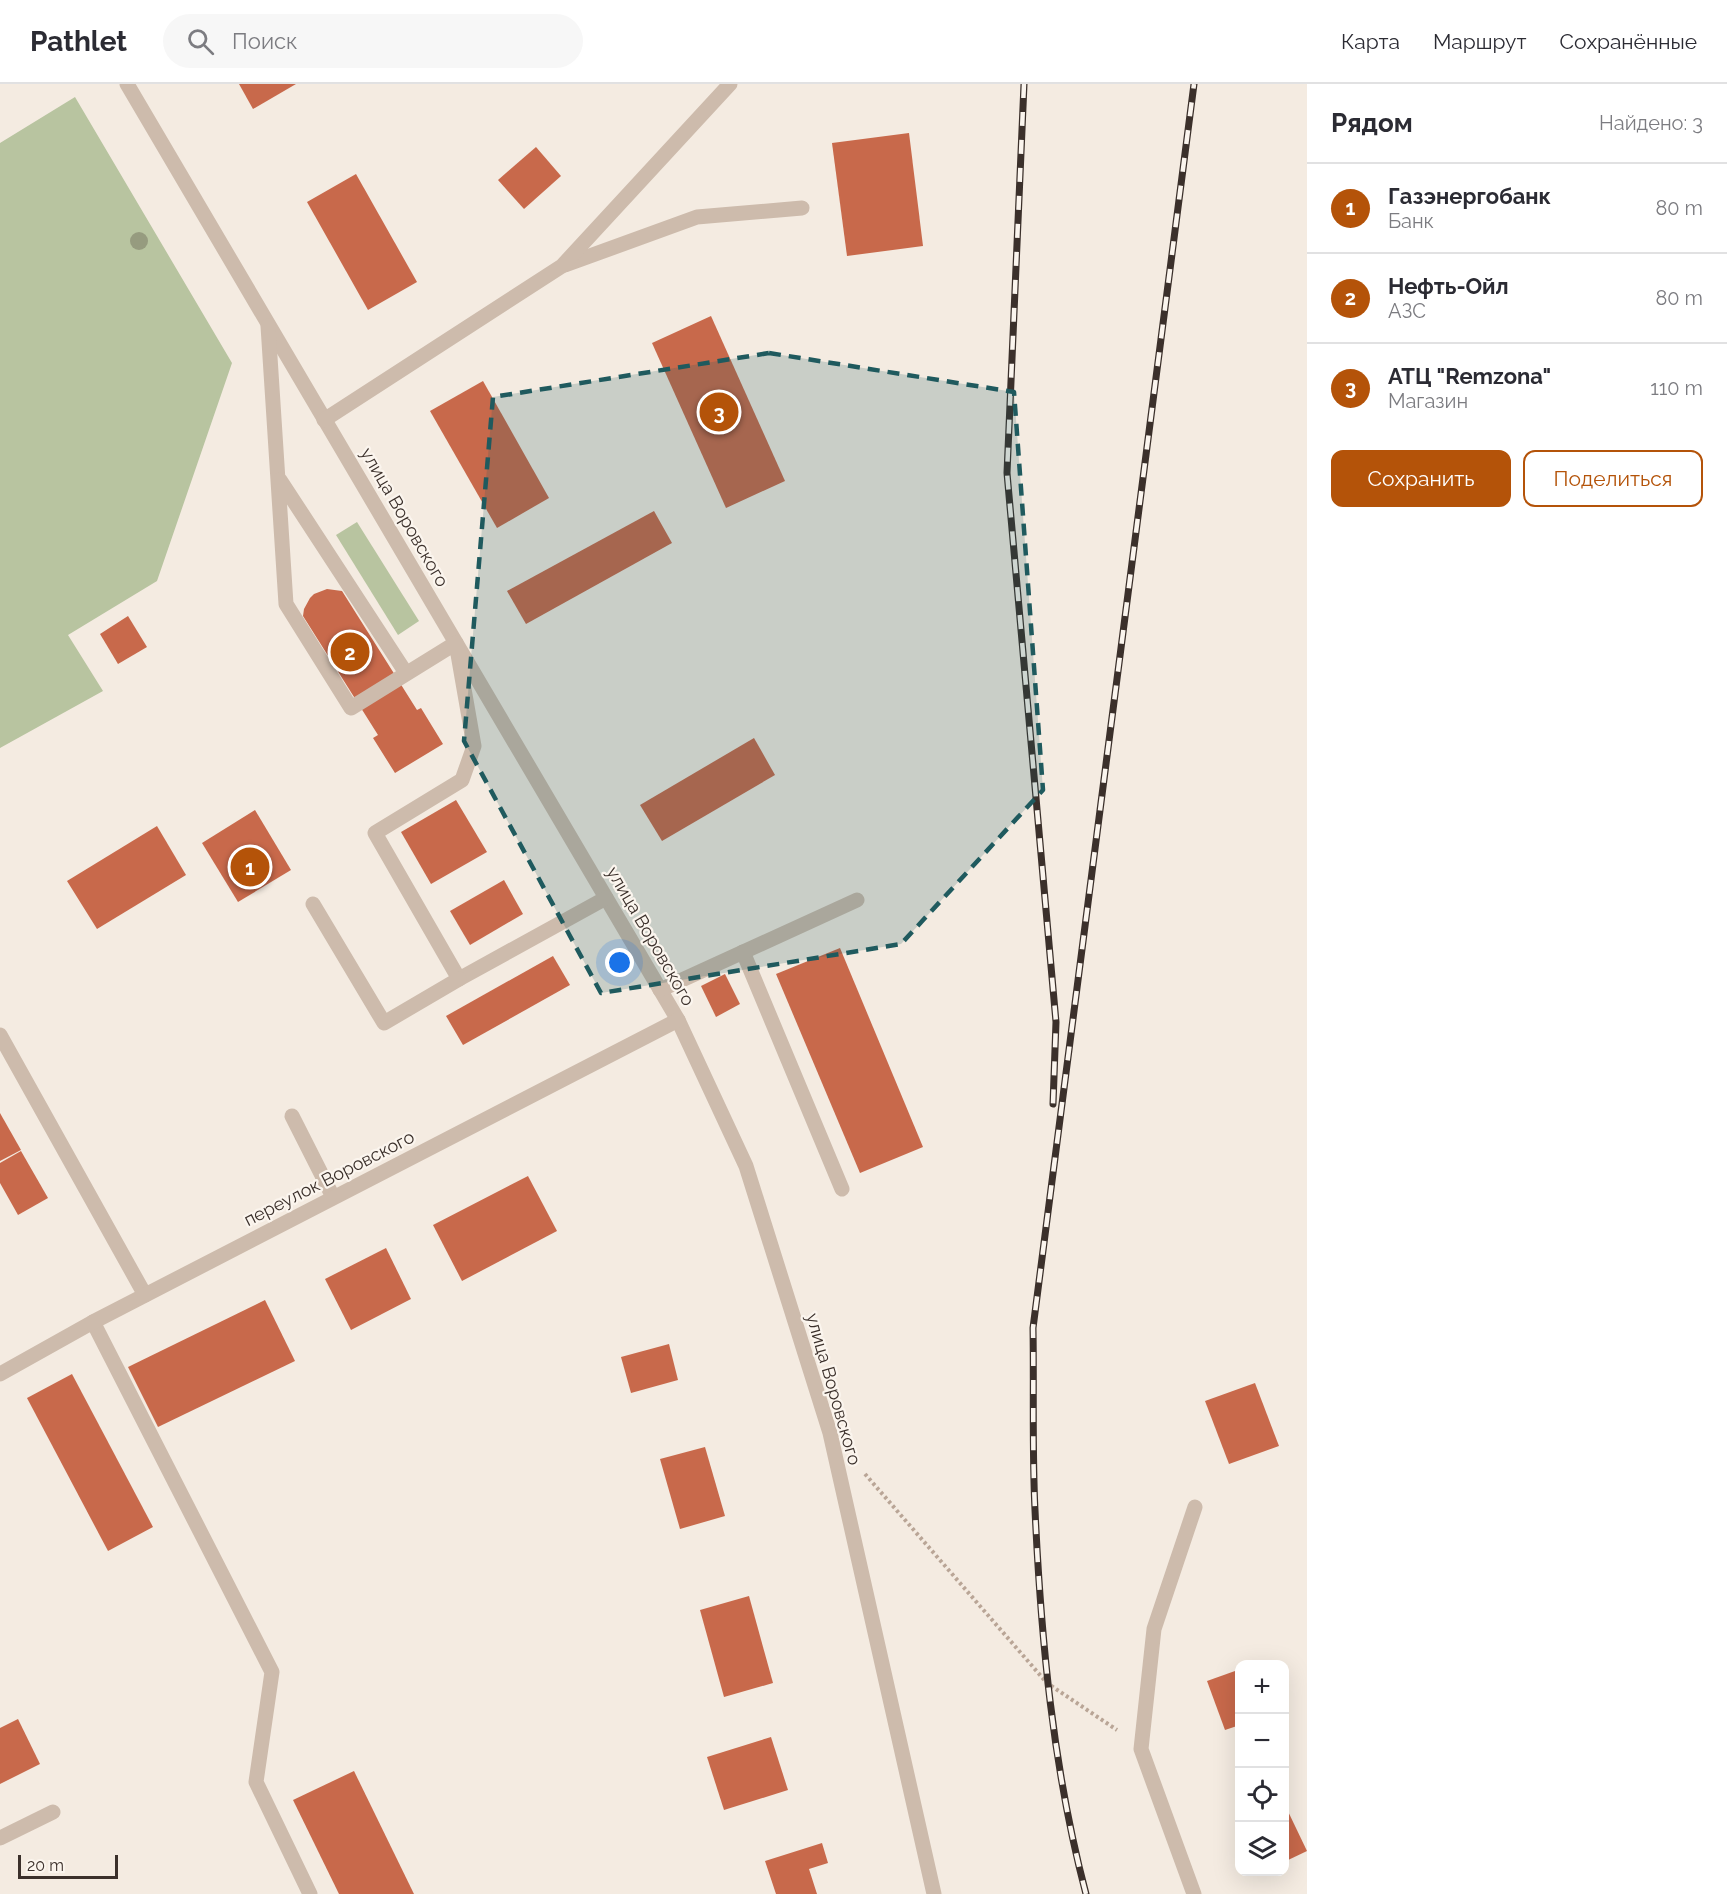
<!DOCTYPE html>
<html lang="ru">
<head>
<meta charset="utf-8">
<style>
  :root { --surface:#fff; --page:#f7f7f7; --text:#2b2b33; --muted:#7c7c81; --line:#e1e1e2; --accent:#b45309 }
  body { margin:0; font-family:Raleway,sans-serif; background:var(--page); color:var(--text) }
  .controls { position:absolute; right:18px; bottom:18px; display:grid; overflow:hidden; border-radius:12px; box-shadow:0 6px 24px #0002 }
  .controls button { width:54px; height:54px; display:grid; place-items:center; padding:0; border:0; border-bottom:2px solid var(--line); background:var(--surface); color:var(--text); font:30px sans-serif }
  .scale { position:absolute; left:18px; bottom:15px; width:100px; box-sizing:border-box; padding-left:6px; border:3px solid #3b302b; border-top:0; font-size:16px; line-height:21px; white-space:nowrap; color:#3b302b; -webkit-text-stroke:4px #fbf5ee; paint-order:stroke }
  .you { position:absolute; left:620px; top:879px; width:21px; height:21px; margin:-15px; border:4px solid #fff; border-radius:50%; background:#1a73e8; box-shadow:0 0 0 9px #1a73e833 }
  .badge { display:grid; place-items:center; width:39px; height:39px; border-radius:50%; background:var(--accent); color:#fff; font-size:20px; font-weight:700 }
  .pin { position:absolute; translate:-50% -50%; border:3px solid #fff; box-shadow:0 2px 6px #0006 }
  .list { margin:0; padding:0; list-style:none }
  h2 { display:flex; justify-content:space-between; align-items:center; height:78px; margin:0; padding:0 24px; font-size:26px }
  h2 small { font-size:20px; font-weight:400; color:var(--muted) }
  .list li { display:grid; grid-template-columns:39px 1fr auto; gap:18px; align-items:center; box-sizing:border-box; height:90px; padding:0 24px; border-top:2px solid var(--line) }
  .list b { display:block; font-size:22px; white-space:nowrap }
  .list p { margin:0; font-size:20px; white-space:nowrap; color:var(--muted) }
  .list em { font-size:20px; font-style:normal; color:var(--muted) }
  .actions { display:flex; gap:12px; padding:18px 24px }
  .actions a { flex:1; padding:14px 0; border:2px solid var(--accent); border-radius:12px; text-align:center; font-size:21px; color:var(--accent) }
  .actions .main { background:var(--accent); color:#fff }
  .icon { flex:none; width:33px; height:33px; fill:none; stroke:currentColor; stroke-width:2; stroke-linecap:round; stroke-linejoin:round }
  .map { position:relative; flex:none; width:1307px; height:1810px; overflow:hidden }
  header { display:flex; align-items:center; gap:36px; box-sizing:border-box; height:84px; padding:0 30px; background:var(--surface); border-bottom:2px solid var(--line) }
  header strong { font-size:28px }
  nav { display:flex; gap:33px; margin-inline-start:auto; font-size:21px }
  .search { width:420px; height:54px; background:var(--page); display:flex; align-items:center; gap:15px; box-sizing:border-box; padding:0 21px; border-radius:33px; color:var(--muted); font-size:22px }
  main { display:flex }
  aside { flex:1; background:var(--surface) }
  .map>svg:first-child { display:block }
  .green { fill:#b8c4a0 }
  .building { fill:#c8694b }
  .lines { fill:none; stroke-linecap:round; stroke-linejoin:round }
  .path { stroke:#b9a596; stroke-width:4; stroke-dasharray:3 3; stroke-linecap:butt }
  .minor { stroke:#cdbbac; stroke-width:15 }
  .rail-casing { stroke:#3b302b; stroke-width:7 }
  .rail { stroke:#fbf5ee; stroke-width:4.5; stroke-dasharray:14; stroke-linecap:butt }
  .tree { fill:#969b7f }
  .marked { fill:#1f5a5e; fill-opacity:0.2; stroke:#1f5a5e; stroke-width:4.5; stroke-dasharray:12 8; stroke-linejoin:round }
  .labels { text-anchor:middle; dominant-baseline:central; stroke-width:4.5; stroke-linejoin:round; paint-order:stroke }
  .street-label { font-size:18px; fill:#3b302b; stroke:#fbf5ee }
</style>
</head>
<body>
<header>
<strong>Pathlet</strong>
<div class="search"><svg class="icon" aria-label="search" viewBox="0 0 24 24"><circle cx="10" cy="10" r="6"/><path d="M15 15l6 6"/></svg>Поиск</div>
<nav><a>Карта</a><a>Маршрут</a><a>Сохранённые</a></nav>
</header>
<main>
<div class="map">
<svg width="1307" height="1810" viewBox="0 0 1307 1810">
  <rect width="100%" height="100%" fill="#f4ebe1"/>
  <!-- green -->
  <g class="green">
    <polygon points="75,13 232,279 157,497 68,551 103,607 0,664 0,59"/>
    <polygon points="357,438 419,537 398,551 336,451"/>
  </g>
  <!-- building -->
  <g class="building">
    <polygon points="239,0 296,0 253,25"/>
    <polygon points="909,49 923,162 847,172 832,59"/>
    <polygon points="536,63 561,92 524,125 498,96"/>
    <polygon points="356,90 417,198 368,226 307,118"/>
    <polygon points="711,232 785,397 726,424 652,259"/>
    <polygon points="483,297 549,414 497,444 430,327"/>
    <polygon points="654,427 672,459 526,540 507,507"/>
    <polygon points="327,505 342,507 417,626 421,624 443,660 395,689 373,654 378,651 303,532 304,525 310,514 314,510"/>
    <polygon points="128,532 147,563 118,580 100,550"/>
    <polygon points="754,654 775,691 662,757 640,721"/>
    <polygon points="456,716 487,768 431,800 401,748"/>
    <polygon points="255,726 291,786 238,818 202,759"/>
    <polygon points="157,742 186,791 97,845 67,797"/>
    <polygon points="504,796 523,830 470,861 450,827"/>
    <polygon points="840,864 923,1063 860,1089 776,890"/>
    <polygon points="553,872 570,901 463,961 446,932"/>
    <polygon points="725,890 740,920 716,933 701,902"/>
    <polygon points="0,1029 21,1066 0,1077"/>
    <polygon points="21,1067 48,1114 18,1131 0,1099 0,1079"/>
    <polygon points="528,1092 557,1147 462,1197 433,1141"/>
    <polygon points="386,1164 411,1215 351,1246 325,1195"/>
    <polygon points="265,1216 295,1277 158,1343 128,1283"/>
    <polygon points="669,1260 678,1296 631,1309 621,1273"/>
    <polygon points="72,1290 153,1443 108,1467 27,1314"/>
    <polygon points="1255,1299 1279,1362 1229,1380 1205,1317"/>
    <polygon points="705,1363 725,1432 680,1445 660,1375"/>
    <polygon points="749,1512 773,1599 724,1613 700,1526"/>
    <polygon points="1235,1587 1240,1599 1240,1641 1225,1646 1207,1597"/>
    <polygon points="18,1635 40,1680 0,1700 0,1644"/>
    <polygon points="771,1653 788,1706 724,1726 707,1673"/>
    <polygon points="354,1687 414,1810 339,1810 293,1716"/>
    <polygon points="1284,1719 1307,1767 1284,1778"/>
    <polygon points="822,1759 828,1779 809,1785 817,1810 776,1810 765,1777"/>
  </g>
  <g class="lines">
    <!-- path -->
    <polyline class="path" points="865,1390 1047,1599 1117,1646"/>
    <!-- minor -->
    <g class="minor">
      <polyline points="127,0 678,936 746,1082 830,1349 934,1810"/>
      <polyline points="565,181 697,133 802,124"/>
      <polyline points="268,242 286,520 351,624 456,559 474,662 462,696 375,749 459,895 606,814"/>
      <polyline points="324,336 562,182 730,0"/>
      <polyline points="280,396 406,589"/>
      <polyline points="313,820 384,939 459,895"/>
      <polyline points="743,868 842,1105"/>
      <polyline points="660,906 857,816"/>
      <polyline points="0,951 145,1211"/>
      <polyline points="292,1032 333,1113"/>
      <polyline points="93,1238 272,1588 256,1698 310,1810"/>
      <polyline points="0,1290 93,1238 678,936"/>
      <polyline points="0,1754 53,1728"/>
      <polyline points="1194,1810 1141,1665 1154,1545 1195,1423"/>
    </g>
    <defs>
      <g id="rail">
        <polyline points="1024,0 1007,389 1056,938 1053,1020"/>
        <path d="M1086,1810C1053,1685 1041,1555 1035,1426C1032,1366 1034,1304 1033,1244L1194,0"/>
      </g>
    </defs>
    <!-- rail casing -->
    <use href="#rail" class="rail-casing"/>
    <!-- rail -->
    <use href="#rail" class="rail"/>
  </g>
  <!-- trees -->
  <circle class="tree" cx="139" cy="157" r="9"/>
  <!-- marked area -->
  <path class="marked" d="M769,269L1014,308L1043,706L901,860L601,909L464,657L493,313Z"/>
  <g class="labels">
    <!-- street labels -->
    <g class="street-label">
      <text transform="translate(405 433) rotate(60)">улица Воровского</text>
      <text transform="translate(651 852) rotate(60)">улица Воровского</text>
      <text transform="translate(329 1094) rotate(-27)">переулок Воровского</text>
      <text transform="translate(834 1305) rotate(74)">улица Воровского</text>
    </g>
  </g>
</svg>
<div class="controls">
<button>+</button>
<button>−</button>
<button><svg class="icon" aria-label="locate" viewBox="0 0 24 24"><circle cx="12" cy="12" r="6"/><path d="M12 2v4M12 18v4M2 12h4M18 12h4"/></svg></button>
<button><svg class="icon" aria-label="layers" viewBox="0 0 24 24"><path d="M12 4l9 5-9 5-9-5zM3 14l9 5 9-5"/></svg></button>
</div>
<div class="scale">20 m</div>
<div class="you"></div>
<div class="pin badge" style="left:250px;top:783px">1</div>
<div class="pin badge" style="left:350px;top:568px">2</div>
<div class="pin badge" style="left:719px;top:328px">3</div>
</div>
<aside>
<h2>Рядом<small>Найдено: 3</small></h2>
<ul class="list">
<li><span class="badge">1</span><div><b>Газэнергобанк</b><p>Банк</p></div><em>80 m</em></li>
<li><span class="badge">2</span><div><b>Нефть-Ойл</b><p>АЗС</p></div><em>80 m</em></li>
<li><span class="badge">3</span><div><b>АТЦ &quot;Remzona&quot;</b><p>Магазин</p></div><em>110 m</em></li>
</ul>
<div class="actions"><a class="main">Сохранить</a><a>Поделиться</a></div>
</aside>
</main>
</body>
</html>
